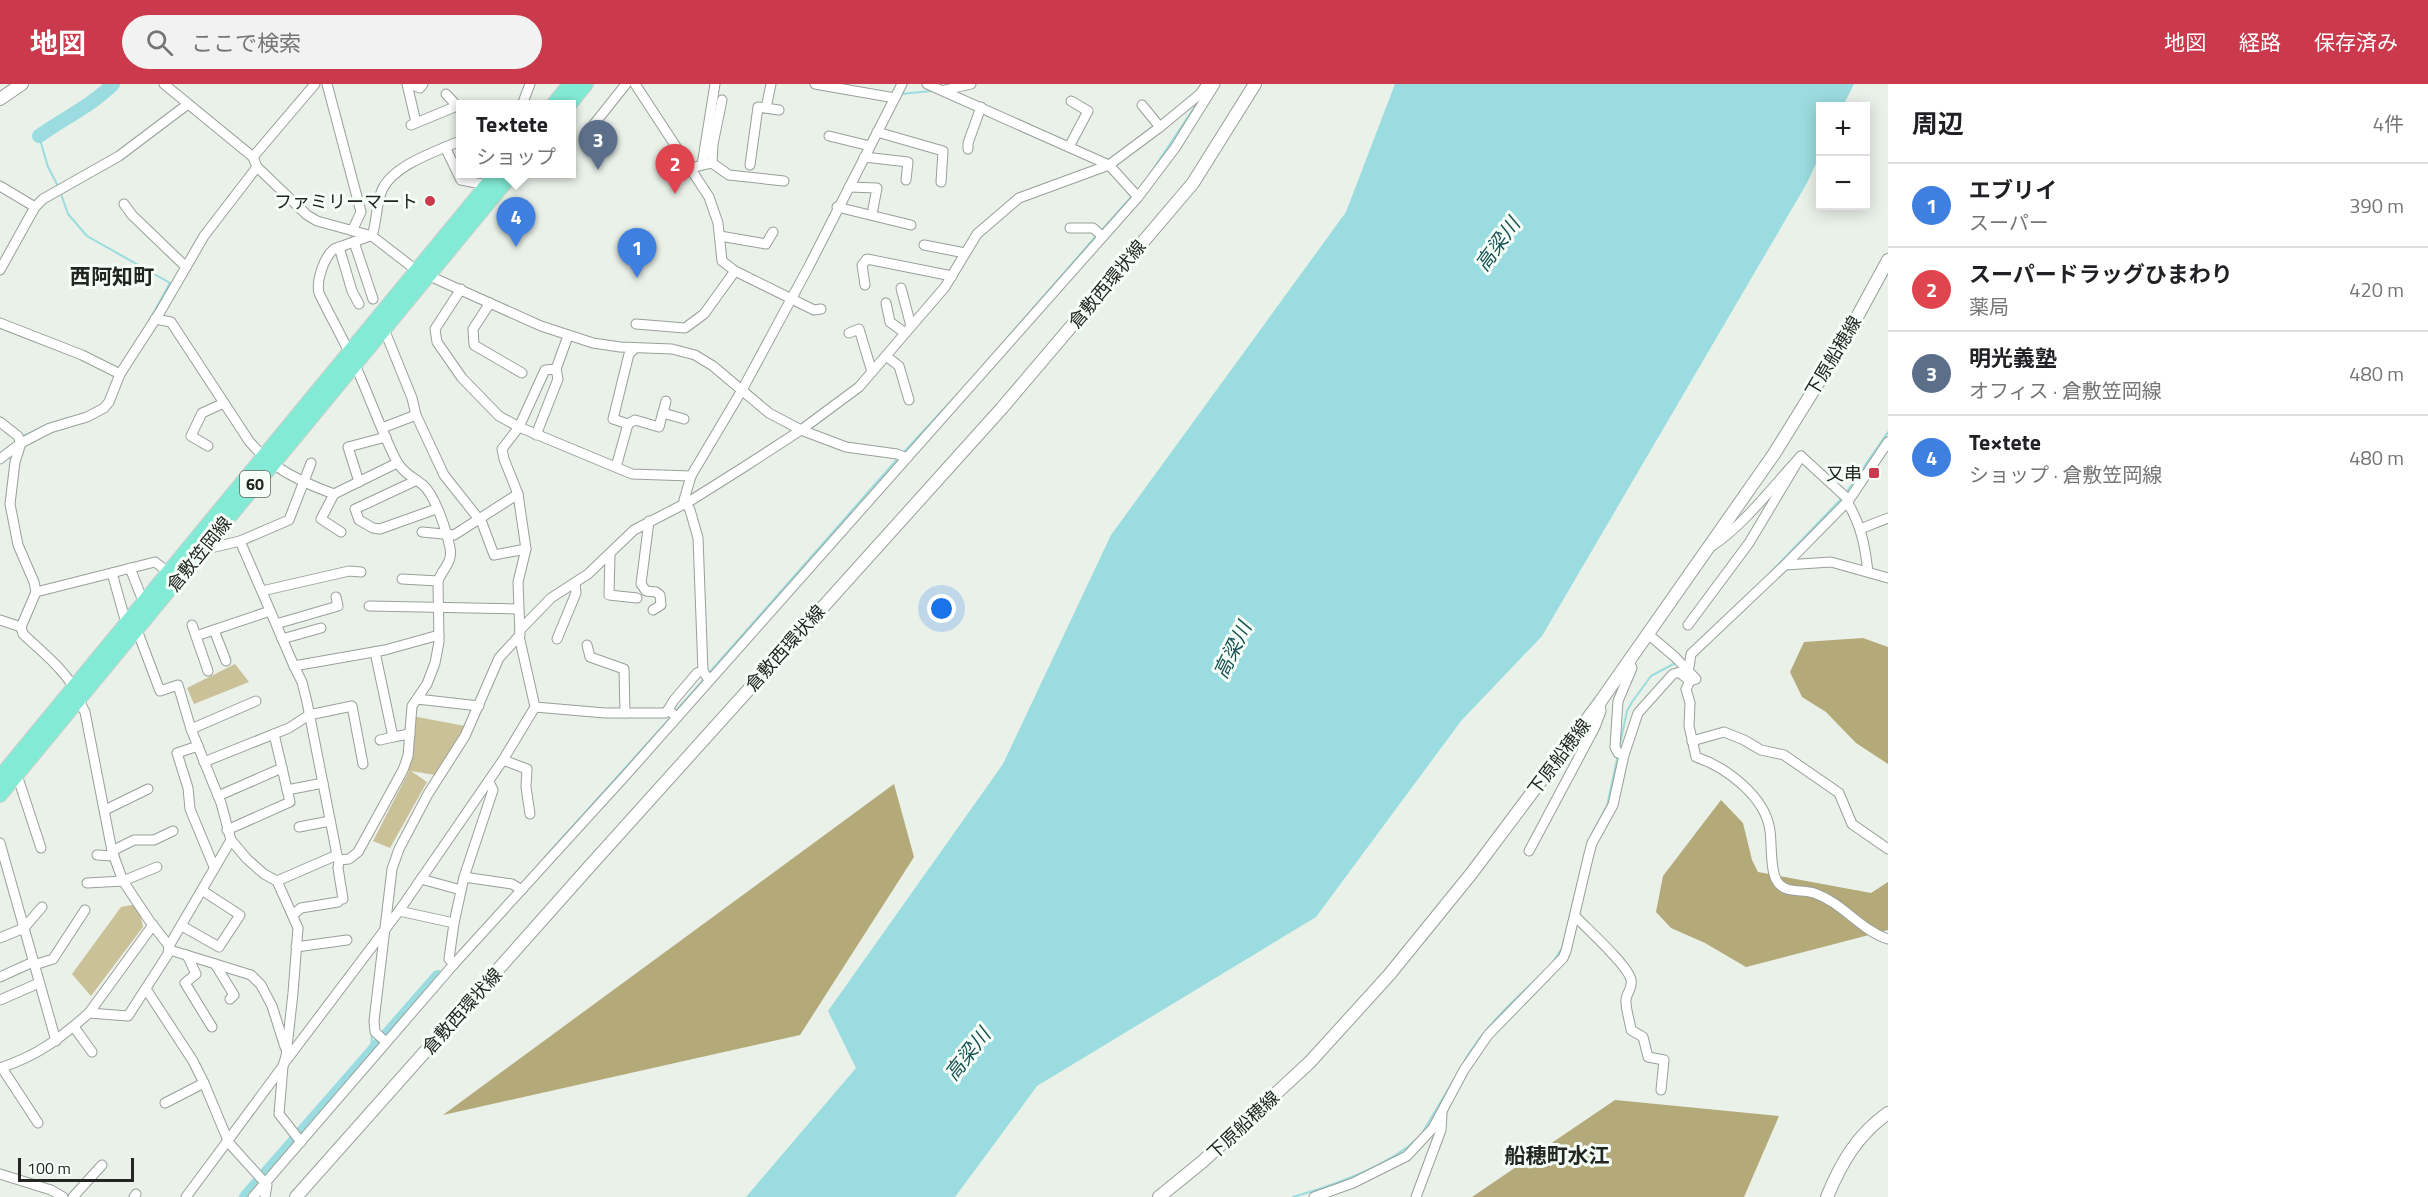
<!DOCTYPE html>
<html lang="ja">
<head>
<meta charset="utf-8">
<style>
  :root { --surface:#fff; --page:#f2f2f2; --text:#202124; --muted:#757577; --line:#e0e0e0; --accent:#ca3a4c }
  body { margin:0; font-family:"Titillium Web","Noto Sans JP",sans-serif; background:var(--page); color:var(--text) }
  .controls { position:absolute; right:18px; top:18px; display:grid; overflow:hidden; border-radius:0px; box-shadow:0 3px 15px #0003 }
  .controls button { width:54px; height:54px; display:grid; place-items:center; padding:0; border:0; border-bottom:2px solid var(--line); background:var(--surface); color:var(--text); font:30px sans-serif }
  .scale { position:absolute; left:18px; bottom:15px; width:116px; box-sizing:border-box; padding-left:6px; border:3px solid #222522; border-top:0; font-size:16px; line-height:21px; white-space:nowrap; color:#222522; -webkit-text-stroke:4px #f6fff7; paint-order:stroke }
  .you { position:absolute; left:942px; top:525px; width:21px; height:21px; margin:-15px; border:4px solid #fff; border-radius:50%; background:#1a73e8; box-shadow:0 0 0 9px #1a73e833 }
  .badge { display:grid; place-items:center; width:39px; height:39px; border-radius:50%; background:var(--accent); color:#fff; font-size:20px; font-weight:700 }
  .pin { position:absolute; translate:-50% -50px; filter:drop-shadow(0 2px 3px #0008) }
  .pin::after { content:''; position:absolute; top:32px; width:21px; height:18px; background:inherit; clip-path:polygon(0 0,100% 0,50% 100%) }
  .popup { position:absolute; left:456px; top:16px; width:120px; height:78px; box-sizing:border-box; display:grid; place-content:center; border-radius:0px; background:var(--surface); filter:drop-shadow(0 2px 4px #0005); font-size:20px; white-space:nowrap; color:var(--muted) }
  .popup b { font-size:22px; color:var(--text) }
  .popup::after { content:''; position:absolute; left:50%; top:100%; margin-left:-12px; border:12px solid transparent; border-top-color:var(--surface) }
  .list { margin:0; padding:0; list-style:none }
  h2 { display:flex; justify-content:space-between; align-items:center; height:78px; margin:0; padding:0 24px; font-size:26px }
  h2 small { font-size:20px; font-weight:400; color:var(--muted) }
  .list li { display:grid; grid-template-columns:39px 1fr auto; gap:18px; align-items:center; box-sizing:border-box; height:84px; padding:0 24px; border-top:2px solid var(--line) }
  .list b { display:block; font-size:22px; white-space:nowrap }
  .list p { margin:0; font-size:20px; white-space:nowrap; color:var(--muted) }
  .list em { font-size:20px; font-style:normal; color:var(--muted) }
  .icon { flex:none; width:33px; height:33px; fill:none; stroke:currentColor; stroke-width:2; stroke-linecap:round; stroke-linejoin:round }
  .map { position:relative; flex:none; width:1888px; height:1113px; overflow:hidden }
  header { display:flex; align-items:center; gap:36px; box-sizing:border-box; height:84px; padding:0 30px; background:var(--accent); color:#fff }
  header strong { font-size:28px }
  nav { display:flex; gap:33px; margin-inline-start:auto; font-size:21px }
  .search { width:420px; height:54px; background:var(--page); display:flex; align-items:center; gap:15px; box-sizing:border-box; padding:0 21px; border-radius:33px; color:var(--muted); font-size:22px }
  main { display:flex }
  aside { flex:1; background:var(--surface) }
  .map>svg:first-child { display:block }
  .green { fill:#cbc199 }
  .forest { fill:#b4a978 }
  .water { fill:#9adcdf }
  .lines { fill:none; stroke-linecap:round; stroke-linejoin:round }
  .stream { stroke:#9adcdf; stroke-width:2 }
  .river { stroke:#9adcdf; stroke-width:14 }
  .street-casing { stroke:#98a099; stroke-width:11 }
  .secondary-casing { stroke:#98a099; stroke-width:14 }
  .primary-casing { stroke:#cecfce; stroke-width:16 }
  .street { stroke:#fff; stroke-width:9 }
  .secondary { stroke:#fff; stroke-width:12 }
  .primary { stroke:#83ebd5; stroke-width:14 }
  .poi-dot { fill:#ca3a4c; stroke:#f6fff7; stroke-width:2 }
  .labels { text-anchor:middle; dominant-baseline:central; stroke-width:6; stroke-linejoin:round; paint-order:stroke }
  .shield { fill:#f6fff7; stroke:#626662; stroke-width:1.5 }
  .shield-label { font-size:16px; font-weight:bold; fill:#222522 }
  .poi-label { font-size:18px; fill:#222522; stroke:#f6fff7; text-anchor:end }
  .street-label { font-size:18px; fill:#222522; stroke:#f6fff7 }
  .water-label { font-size:20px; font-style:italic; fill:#185154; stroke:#f6fff7 }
  .quarter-label { font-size:21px; font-weight:bold; fill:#222522; stroke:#f6fff7 }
</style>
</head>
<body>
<header>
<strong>地図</strong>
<div class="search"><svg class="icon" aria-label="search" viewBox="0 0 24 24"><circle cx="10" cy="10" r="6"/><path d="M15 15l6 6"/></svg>ここで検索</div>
<nav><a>地図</a><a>経路</a><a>保存済み</a></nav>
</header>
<main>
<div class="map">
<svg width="1888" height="1113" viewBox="0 0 1888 1113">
  <rect width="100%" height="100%" fill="#e9f1e9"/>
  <!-- green -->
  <g class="green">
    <polygon points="235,580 249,598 194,620 187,604"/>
    <polygon points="412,632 465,642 435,691 411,687 427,698 390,764 373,757 409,687 402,685"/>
    <polygon points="138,820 143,843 91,912 72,890 121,823"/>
  </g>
  <!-- forest -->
  <g class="forest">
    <polygon points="1863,554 1888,563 1888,680 1856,659 1826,628 1802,613 1790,588 1804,558"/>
    <polygon points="894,700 914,773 800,951 443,1031"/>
    <polygon points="1721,716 1743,739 1752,776 1758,788 1871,809 1888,798 1888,846 1746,883 1705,859 1671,844 1656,828 1663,792"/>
    <polygon points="1615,1016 1779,1032 1744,1113 1472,1113"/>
  </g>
  <!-- water -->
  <polygon class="water" points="1395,0 1854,0 1843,22 1820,22 1820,71 1807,99 1542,552 1461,637 1316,833 1037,1002 955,1113 746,1113 856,984 828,927 1003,680 1111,451 1346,128"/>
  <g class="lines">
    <!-- stream -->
    <g class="stream">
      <polyline points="901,10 931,7"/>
      <polyline points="39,52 48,83 59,104"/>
      <polyline points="1150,90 1200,15"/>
      <polyline points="61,110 68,130 87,152 170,199 149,237"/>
      <polyline points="1101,147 1133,111"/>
      <polyline points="1008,253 1097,151"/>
      <polyline points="23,352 56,338"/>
      <polyline points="903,369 955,313"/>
      <polyline points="1846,409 1888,348"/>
      <polyline points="1770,489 1843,413"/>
      <polyline points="709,589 899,373"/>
      <polyline points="675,628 705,594"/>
      <polyline points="1619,665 1627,627 1632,618 1651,592 1677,578"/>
      <polyline points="1592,750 1607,722 1618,671"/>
      <polyline points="545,773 672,632"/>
      <polyline points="1553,878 1562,864 1589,755"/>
      <polyline points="371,968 372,950"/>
      <path d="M1465,976C1485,942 1516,914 1545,887"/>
      <polyline points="1421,1051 1452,999"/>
      <path d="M1293,1113C1331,1102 1388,1082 1417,1055"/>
    </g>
    <!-- river -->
    <g class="river">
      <path d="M39,52C64,34 91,22 113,0"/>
      <polyline points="246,1113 438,893"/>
    </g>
    <defs>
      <g id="street">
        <polyline points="164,0 253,73 257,83 307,131 317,137 372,152 416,186 541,242 593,259 620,263 672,265 695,271 713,282 769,329 801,346 846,363 897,370 907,374"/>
        <polyline points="327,0 361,128 352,147"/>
        <polyline points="407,0 415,34"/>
        <polyline points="410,0 420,4 423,0"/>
        <polyline points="635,0 709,113 718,139 722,177 735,187 814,226 821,225"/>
        <polyline points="815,0 895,14"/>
        <polyline points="927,0 1109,81 1138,113"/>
        <polyline points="945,6 971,0"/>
        <polyline points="446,10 460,25"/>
        <polyline points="522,21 530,0"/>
        <polyline points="1142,21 1160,43"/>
        <polyline points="766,24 771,0"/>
        <polyline points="411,41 457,22"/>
        <polyline points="877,48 943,67 941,98"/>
        <polyline points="587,49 626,0"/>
        <polyline points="829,52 870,62"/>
        <polyline points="445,63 461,96 487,101"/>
        <polyline points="1069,63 1088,27 1071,17"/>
        <polyline points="968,65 968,59 981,23"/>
        <polyline points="253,73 315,0"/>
        <polyline points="864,73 908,78 906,96"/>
        <polyline points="712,79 713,60 722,16"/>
        <polyline points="702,81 712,79 729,91 784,97"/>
        <polyline points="750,81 758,23 779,26"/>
        <polyline points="692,84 702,81 715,0"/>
        <polyline points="0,102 35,123"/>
        <polyline points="849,103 877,104 873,125"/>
        <polyline points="124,120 132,131 186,183"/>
        <polyline points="837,123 911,141"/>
        <polyline points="1070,144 1093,144 1102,152"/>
        <path d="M372,152C377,137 376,120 382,106C393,81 437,67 460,57"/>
        <polyline points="720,152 766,160 773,148"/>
        <polyline points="354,158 373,215"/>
        <polyline points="924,161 965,169"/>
        <polyline points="339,163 352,207 359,220"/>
        <polyline points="0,186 35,123 43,115 119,72 188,20"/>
        <polyline points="865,201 862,181 867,175 952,192"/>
        <polyline points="901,204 911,242"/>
        <polyline points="461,205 435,245 437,258 462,294 499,332 519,343 632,390 691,392"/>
        <polyline points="490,219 473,245 474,261 522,289"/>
        <polyline points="886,219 890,238 905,249"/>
        <path d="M155,235L171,238L249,357C271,384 301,398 334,410"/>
        <polyline points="0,239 82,271 120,290"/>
        <polyline points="636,240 685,244 704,230 735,187"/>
        <polyline points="384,245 412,314 416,331 444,391 482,439 494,471 526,465"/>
        <polyline points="849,249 859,245 872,288"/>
        <polyline points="886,272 899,282 909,316"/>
        <polyline points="663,329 684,335"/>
        <path d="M0,338L18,352L21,359L15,378L10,420L18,461L34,498L36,508L21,543L23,550C40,566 60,582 73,602C78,610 80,620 85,628L112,767L123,797L149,836L169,862"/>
        <polyline points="628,340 635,336 659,343 666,317"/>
        <polyline points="382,344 416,331"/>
        <polyline points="536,351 558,295 556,285 568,252"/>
        <polyline points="208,362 191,352 202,329 224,319"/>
        <polyline points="0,375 21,359 50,344 87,333 104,324 109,318 120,290 160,228 204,152 257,83"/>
        <polyline points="616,383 628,340 613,335 629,270 635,264"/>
        <polyline points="415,397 355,425 359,436 373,444 380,445 436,425"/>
        <polyline points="359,398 348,363 386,353"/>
        <path d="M1847,418C1861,440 1865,462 1868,488"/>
        <polyline points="649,437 641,500 646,507 656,508 660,511 661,521 653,526"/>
        <polyline points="1860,445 1888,434"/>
        <polyline points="341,448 321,435 334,410 397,379"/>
        <polyline points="422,448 454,451 518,410"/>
        <polyline points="203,457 215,463 240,457 289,436 311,379"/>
        <polyline points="240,457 294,582 385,566 439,551"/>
        <path d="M1712,462C1744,441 1774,401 1801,372L1849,416"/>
        <polyline points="610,471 609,511 637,514"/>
        <polyline points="1785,481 1831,478 1888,494"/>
        <polyline points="130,484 143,517"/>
        <polyline points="112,489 126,539"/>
        <polyline points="402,495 438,497"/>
        <polyline points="262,507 349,487 361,488"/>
        <polyline points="36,508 155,478 172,491"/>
        <polyline points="369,522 518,525"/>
        <polyline points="0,536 21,543"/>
        <polyline points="276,540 338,522 336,513"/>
        <polyline points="192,541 208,587"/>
        <polyline points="1688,541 1749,459 1801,372"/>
        <polyline points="137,546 160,607 178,601 191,645 221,719 231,756"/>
        <polyline points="214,546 226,577"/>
        <polyline points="520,546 551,514 588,490 634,446 690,417 744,383 801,346 859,303 945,203 977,150 1019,114 1109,81 1160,43 1200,10 1207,0"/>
        <polyline points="1648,550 1675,573 1696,595 1690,597"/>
        <polyline points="196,552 270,527"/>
        <polyline points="282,555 321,544"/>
        <polyline points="557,555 576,509 575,499"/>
        <polyline points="587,561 590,573 624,585 625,629"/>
        <polyline points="375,568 393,653 410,650"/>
        <polyline points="294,582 302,598 307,618 337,771"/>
        <polyline points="1689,583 1691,570 1785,481 1849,416 1888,358"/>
        <path d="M1680,589L1690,597L1686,605L1690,619L1689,642L1696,673C1726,683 1766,713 1770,747C1772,760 1770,787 1777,797C1784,810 1802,805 1814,809C1843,819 1860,846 1888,855"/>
        <polyline points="709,596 703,587 698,454 690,426 684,416 691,392 742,306 808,184 902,0"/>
        <polyline points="417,615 479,622"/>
        <polyline points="535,623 605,629 665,629 668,626 677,633"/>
        <polyline points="668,626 674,616 697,589 703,587"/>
        <polyline points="191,645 256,617"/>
        <polyline points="380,656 393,653"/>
        <polyline points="1692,657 1724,648 1744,656 1761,666 1784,671 1839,709 1852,740 1888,765"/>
        <polyline points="198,662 177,669 188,704 190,725 214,783"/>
        <polyline points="1624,671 1618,669 1615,663 1618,617 1632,584 1628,576"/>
        <polyline points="503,676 535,623 519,552"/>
        <polyline points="204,678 289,644 309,631 352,622 363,680"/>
        <polyline points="17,691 41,764"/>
        <polyline points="287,706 323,699"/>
        <polyline points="218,712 282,684"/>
        <polyline points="105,726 148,705"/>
        <polyline points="299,743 330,737"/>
        <polyline points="227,746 290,718 274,650"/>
        <polyline points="0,759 56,957"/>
        <polyline points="112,767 134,756 154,756 173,747"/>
        <polyline points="1529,767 1595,643 1601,627 1600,618"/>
        <polyline points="97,771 114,772"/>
        <polyline points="339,776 338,784 343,815"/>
        <polyline points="464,793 512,800 522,806"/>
        <polyline points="421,795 461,806"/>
        <path d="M277,797L337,771L339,776L349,775L358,768L403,686L408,672L412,622L427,600L435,579L439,558L438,497C443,484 453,478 450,464C447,448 435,411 423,401C413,393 402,388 396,376C381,346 370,314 356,283C345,258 331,234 319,209C316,197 324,173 334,165L370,152"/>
        <polyline points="87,799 123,797 157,783"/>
        <polyline points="399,827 454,839"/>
        <polyline points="293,831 301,824 338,818"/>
        <path d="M1575,832C1587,845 1629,882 1631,896C1633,905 1625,910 1626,918C1626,927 1630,937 1631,946L1643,953L1648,973L1664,976L1661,1006"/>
        <polyline points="182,842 219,863 240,831 203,807"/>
        <polyline points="0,854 24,844 42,823"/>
        <polyline points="296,863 347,856"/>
        <polyline points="170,866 251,891 261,901 272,922 285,963"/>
        <polyline points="187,871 196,890 185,899 212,943"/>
        <polyline points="215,880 234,911 230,915"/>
        <polyline points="454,880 449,875 454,839 464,793 493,706 489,698"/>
        <polyline points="34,881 53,875 85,826"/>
        <polyline points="0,893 33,878"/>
        <polyline points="146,905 193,977 204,999 229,1059 267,1101 265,1113"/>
        <polyline points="0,916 39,899"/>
        <polyline points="89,929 153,841"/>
        <polyline points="74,943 92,968"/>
        <polyline points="386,958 375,948 374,937 392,785 399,765 428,710 465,652 499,574 520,551 518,498 526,465 518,410 504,375 502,365 519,343 545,286 556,285"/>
        <polyline points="285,978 399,827 503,676 527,685 526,703 530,730"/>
        <polyline points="283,982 279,1030 301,1058"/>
        <path d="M0,984C39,971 59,955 89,929L128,932L168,870L169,862L231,756L247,775L264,790L277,797L298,844L293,909L286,972L283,982L186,1113"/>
        <polyline points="2,984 38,1039"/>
        <polyline points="165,1019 204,999"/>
        <polyline points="0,1090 51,1106 63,1113"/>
        <polyline points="73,1113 102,1081"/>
        <polyline points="134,1113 136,1110"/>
        <polyline points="253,1113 454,880 626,691 1138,113 1175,64 1215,0"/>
        <polyline points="1314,1113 1353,1099 1407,1072 1433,1044 1464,986 1488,951 1563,874 1566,867 1589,770 1592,759 1613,721 1624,671 1638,629 1673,590 1684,587"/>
        <polyline points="1416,1113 1441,1046 1442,1030"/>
      </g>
      <g id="secondary">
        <polyline points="0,15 22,0"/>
        <polyline points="296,1113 589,783 1002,324 1193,99 1255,0"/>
        <polyline points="1159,1113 1202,1078 1310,978 1389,891 1471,790 1600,618 1774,370 1844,257 1888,176"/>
        <path d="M1827,1113C1841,1079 1857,1051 1888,1029"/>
      </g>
      <g id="primary">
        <polyline points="553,21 570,0"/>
        <polyline points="569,21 586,0"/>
        <polyline points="0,693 496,90"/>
        <polyline points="0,711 512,90"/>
      </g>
    </defs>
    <!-- street casing -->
    <use href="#street" class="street-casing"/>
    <!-- secondary casing -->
    <use href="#secondary" class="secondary-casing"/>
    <!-- primary casing -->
    <use href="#primary" class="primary-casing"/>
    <!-- street -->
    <use href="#street" class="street"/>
    <!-- secondary -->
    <use href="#secondary" class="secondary"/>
    <!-- primary -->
    <use href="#primary" class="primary"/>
  </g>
  <!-- markers -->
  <g class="poi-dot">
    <circle cx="430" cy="117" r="6"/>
    <rect x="1868" y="383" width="12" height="12" rx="3"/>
  </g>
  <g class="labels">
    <!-- shield labels -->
    <rect class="shield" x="240" y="387" width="30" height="26" rx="4.5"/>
    <g class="shield-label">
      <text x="255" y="400">60</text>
    </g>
    <!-- poi labels -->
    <g class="poi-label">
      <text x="418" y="117">ファミリーマート</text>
      <text x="1862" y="389">又串</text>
    </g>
    <!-- street labels -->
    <g class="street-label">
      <text transform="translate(1107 200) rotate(-50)">倉敷西環状線</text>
      <text transform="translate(1833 272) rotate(-59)">下原船穂線</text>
      <text transform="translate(199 470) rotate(-51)">倉敷笠岡線</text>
      <text transform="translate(785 564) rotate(-48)">倉敷西環状線</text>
      <text transform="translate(1559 673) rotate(-53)">下原船穂線</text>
      <text transform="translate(462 927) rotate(-48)">倉敷西環状線</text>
      <text transform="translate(1243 1041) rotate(-43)">下原船穂線</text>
    </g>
    <!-- water labels -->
    <g class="water-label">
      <text transform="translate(1497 160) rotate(-54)">高梁川</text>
      <text transform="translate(1232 566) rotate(-64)">高梁川</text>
      <text transform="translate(967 970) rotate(-52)">高梁川</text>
    </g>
    <!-- quarter labels -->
    <g class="quarter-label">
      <text x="112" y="192">西阿知町</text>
      <text x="1557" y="1071">船穂町水江</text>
    </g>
  </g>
</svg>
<div class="controls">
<button>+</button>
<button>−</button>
</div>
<div class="scale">100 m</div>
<div class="you"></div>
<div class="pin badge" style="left:637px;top:194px;background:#3f7fe0">1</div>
<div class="pin badge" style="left:675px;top:110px;background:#e0444e">2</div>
<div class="pin badge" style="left:598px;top:86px;background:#5c6f8a">3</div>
<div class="pin badge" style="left:516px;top:163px;background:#3f7fe0">4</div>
<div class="popup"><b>Te×tete</b>ショップ</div>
</div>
<aside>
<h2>周辺<small>4件</small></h2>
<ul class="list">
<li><span class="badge" style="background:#3f7fe0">1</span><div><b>エブリイ</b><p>スーパー</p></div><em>390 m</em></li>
<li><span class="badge" style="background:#e0444e">2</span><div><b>スーパードラッグひまわり</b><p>薬局</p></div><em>420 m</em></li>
<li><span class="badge" style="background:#5c6f8a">3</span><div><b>明光義塾</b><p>オフィス · 倉敷笠岡線</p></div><em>480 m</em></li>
<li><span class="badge" style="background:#3f7fe0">4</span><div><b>Te×tete</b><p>ショップ · 倉敷笠岡線</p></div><em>480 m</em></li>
</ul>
</aside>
</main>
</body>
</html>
